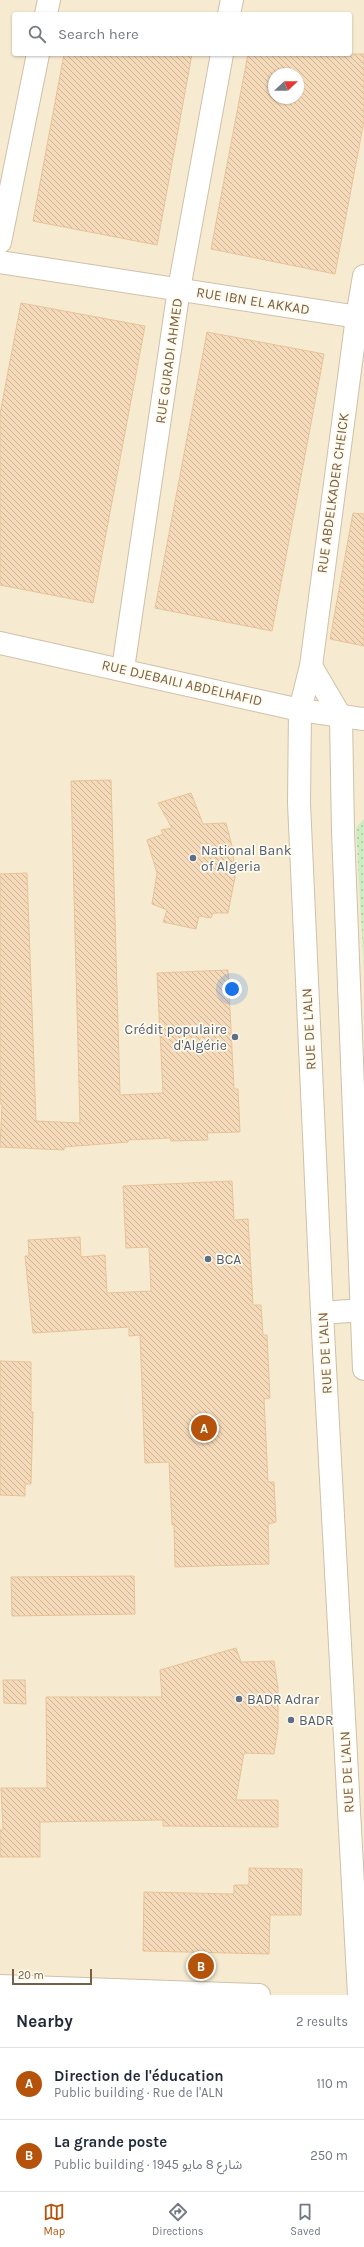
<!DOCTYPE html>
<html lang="en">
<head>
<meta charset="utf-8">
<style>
  :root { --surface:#fff; --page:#f6f6f7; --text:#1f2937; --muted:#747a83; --line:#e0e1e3; --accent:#b45309 }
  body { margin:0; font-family:Karla,"Noto Sans Arabic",sans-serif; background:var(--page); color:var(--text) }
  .compass { position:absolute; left:268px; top:68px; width:36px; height:36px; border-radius:50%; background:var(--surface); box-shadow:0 1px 3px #0004; rotate:68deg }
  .scale { position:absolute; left:12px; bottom:10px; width:80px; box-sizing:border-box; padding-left:4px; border:2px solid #786047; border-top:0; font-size:11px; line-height:14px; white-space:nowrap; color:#786047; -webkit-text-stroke:3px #fffaeb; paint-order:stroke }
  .you { position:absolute; left:232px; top:989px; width:14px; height:14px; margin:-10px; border:3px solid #fff; border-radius:50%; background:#1a73e8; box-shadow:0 0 0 6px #1a73e833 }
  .badge { display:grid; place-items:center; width:26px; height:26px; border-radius:50%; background:var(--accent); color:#fff; font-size:13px; font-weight:700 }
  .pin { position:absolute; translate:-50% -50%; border:2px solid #fff; box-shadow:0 1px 4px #0006 }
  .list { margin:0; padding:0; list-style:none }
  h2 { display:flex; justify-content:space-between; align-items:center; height:52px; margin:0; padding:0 16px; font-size:17px }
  h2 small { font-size:13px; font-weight:400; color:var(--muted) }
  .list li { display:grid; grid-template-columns:26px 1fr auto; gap:12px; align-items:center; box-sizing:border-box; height:72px; padding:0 16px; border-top:1px solid var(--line) }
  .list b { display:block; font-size:15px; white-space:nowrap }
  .list p { margin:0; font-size:13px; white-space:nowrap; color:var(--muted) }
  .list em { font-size:13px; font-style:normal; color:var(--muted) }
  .icon { flex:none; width:22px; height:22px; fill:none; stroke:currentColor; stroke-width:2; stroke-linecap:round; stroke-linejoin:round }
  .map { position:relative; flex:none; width:364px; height:1995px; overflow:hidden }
  .search { position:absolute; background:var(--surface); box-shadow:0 1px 3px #0004; left:12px; right:12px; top:12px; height:44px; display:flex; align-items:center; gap:10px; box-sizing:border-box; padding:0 14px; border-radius:4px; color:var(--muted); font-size:15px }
  .sheet { height:196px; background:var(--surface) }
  nav { display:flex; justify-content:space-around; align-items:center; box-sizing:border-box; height:56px; border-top:1px solid var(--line); background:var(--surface); font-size:11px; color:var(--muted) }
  nav a { display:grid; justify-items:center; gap:2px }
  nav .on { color:var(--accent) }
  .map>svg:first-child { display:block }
  .residential { fill:#f6ead1; fill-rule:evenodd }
  .park { fill:url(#park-dots) }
  .building { fill:url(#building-back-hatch); stroke:#e9c398; fill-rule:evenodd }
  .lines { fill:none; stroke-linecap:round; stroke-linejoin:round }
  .minor-casing { stroke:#d0c0a9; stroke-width:24 }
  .tertiary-casing { stroke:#d0c0a9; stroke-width:24 }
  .minor { stroke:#fff; stroke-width:22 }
  .tertiary { stroke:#fff; stroke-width:22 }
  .service-dot { fill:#5c6f8a; stroke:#fffaeb; stroke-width:1.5 }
  .labels { text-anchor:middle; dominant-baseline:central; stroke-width:3.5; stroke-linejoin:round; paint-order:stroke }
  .street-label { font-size:14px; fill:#786047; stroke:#fffaeb }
  .service-label { font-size:14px; fill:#4e5e75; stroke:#fffaeb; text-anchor:start }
</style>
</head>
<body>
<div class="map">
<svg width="364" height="1995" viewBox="0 0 364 1995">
  <defs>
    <pattern id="park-dots" width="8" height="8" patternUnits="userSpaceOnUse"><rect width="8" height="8" fill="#ccecc1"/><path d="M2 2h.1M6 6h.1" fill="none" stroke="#aac39f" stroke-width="1.8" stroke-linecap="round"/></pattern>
    <pattern id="building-back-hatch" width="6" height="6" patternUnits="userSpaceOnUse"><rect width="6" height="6" fill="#f5dab9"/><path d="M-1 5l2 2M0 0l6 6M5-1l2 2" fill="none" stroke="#cbb498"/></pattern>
  </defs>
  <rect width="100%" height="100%" fill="#fef7e3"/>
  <!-- residential -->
  <path class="residential" d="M0,0H364V1995H0ZM14,14H350V54H14ZM274,74H298V98H274Z"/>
  <!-- park -->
  <polygon class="park" points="364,819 364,970 356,828"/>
  <!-- building -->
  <g class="building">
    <polygon points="64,54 192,54 157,245 33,221"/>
    <path d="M248,54H364V121L335,274L211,249ZM274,74H298V98H274Z"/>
    <polygon points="21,303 145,326 93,603 0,585 0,414"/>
    <polygon points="207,332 324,354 272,631 155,608"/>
    <polygon points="353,513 364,514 364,646 330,639"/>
    <polygon points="111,780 120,1095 163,1093 157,973 228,970 234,1089 238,1089 240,1132 207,1133 208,1140 171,1141 170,1138 128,1140 128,1142 64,1147 64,1150 0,1147 2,1104 0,1104 0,874 27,873 36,1121 80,1123 71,781"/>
    <polygon points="191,793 203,824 226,823 233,850 235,877 228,913 213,913 211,918 199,916 196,929 163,922 167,910 152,904 157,873 147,840 163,834 161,830 172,828 158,803"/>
    <polygon points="232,1181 234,1220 248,1219 253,1305 261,1305 263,1335 267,1335 270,1398 264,1399 268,1482 274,1482 276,1522 268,1524 269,1564 175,1567 174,1525 172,1525 169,1462 145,1463 140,1335 129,1336 129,1327 33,1333 25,1256 29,1256 28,1240 80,1237 81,1257 105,1255 107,1293 151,1291 149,1247 126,1248 123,1186"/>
    <polygon points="0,1361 31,1362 31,1412 33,1412 31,1484 25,1484 25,1496 0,1495"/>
    <polygon points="134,1576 135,1614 12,1616 11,1577"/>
    <polygon points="236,1648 241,1662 274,1661 278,1688 278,1728 274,1754 244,1753 236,1800 278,1800 278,1827 163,1826 163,1820 40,1822 40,1857 0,1857 0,1830 3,1830 1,1788 47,1788 46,1697 162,1697 160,1670"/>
    <polygon points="3,1680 25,1680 26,1704 4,1703"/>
    <polygon points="249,1868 302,1869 301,1915 270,1915 269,1954 143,1951 144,1892 234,1894 234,1885 249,1885"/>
  </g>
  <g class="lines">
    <defs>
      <g id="minor">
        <polyline points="46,14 49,0"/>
        <polyline points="229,14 232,0"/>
        <polyline points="0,242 38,54"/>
        <polyline points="0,262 364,318"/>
        <polyline points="0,643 300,710 311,666 357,317 364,276"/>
        <polyline points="123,669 179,289 222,54"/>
        <polyline points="322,1313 362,1310"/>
        <polyline points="0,1986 259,1995"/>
      </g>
      <g id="tertiary">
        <polyline points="311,666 341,717 343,831 364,1369"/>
        <polyline points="359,1995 322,1313 299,803 300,710 364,719"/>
      </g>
    </defs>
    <!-- minor casing -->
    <use href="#minor" class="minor-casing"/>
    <!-- tertiary casing -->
    <use href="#tertiary" class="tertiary-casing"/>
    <!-- minor -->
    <use href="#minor" class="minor"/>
    <!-- tertiary -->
    <use href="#tertiary" class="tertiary"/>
  </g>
  <!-- markers -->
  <g class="service-dot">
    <circle cx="193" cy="858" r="4"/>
    <circle cx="235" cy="1037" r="4"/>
    <circle cx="208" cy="1259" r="4"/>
    <circle cx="239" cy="1699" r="4"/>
    <circle cx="291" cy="1720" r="4"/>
  </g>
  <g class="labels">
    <!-- street labels -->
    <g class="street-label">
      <text transform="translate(253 301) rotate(9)">RUE IBN EL AKKAD</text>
      <text transform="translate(169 361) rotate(-82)">RUE GURADI AHMED</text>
      <text transform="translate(333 493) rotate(-82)">RUE ABDELKADER CHEICK</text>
      <text transform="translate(182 683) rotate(13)">RUE DJEBAILI ABDELHAFID</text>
      <text transform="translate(309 1029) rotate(-93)">RUE DE L'ALN</text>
      <text transform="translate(325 1353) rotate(-93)">RUE DE L'ALN</text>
      <text transform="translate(347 1772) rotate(-93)">RUE DE L'ALN</text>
    </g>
    <!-- service labels -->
    <g class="service-label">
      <text x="201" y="850">National Bank<tspan x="201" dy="16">of Algeria</tspan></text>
      <text x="227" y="1029" text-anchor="end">Crédit populaire<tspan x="227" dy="16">d'Algérie</tspan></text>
      <text x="216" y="1259">BCA</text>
      <text x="247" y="1699">BADR Adrar</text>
      <text x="299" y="1720">BADR</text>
    </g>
  </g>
</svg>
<svg class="compass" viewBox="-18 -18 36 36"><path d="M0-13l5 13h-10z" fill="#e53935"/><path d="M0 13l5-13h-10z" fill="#747a83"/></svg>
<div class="scale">20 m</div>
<div class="you"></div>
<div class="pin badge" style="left:204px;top:1428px">A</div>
<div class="pin badge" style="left:201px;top:1966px">B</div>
<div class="search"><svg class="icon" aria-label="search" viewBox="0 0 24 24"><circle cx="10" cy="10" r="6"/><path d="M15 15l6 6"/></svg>Search here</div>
</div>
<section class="sheet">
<h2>Nearby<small>2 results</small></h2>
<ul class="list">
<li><span class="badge">A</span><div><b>Direction de l'éducation</b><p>Public building · Rue de l'ALN</p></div><em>110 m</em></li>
<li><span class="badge">B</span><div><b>La grande poste</b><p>Public building · شارع 8 مايو 1945</p></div><em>250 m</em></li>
</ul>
</section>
<nav>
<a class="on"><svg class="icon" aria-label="map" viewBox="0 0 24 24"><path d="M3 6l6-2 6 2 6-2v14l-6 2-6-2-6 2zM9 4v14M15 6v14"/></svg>Map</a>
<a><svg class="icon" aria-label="directions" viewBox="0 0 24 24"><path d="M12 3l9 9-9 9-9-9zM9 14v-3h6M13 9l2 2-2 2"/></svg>Directions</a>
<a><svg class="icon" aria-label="saved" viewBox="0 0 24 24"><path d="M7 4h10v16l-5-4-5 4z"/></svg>Saved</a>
</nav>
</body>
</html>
